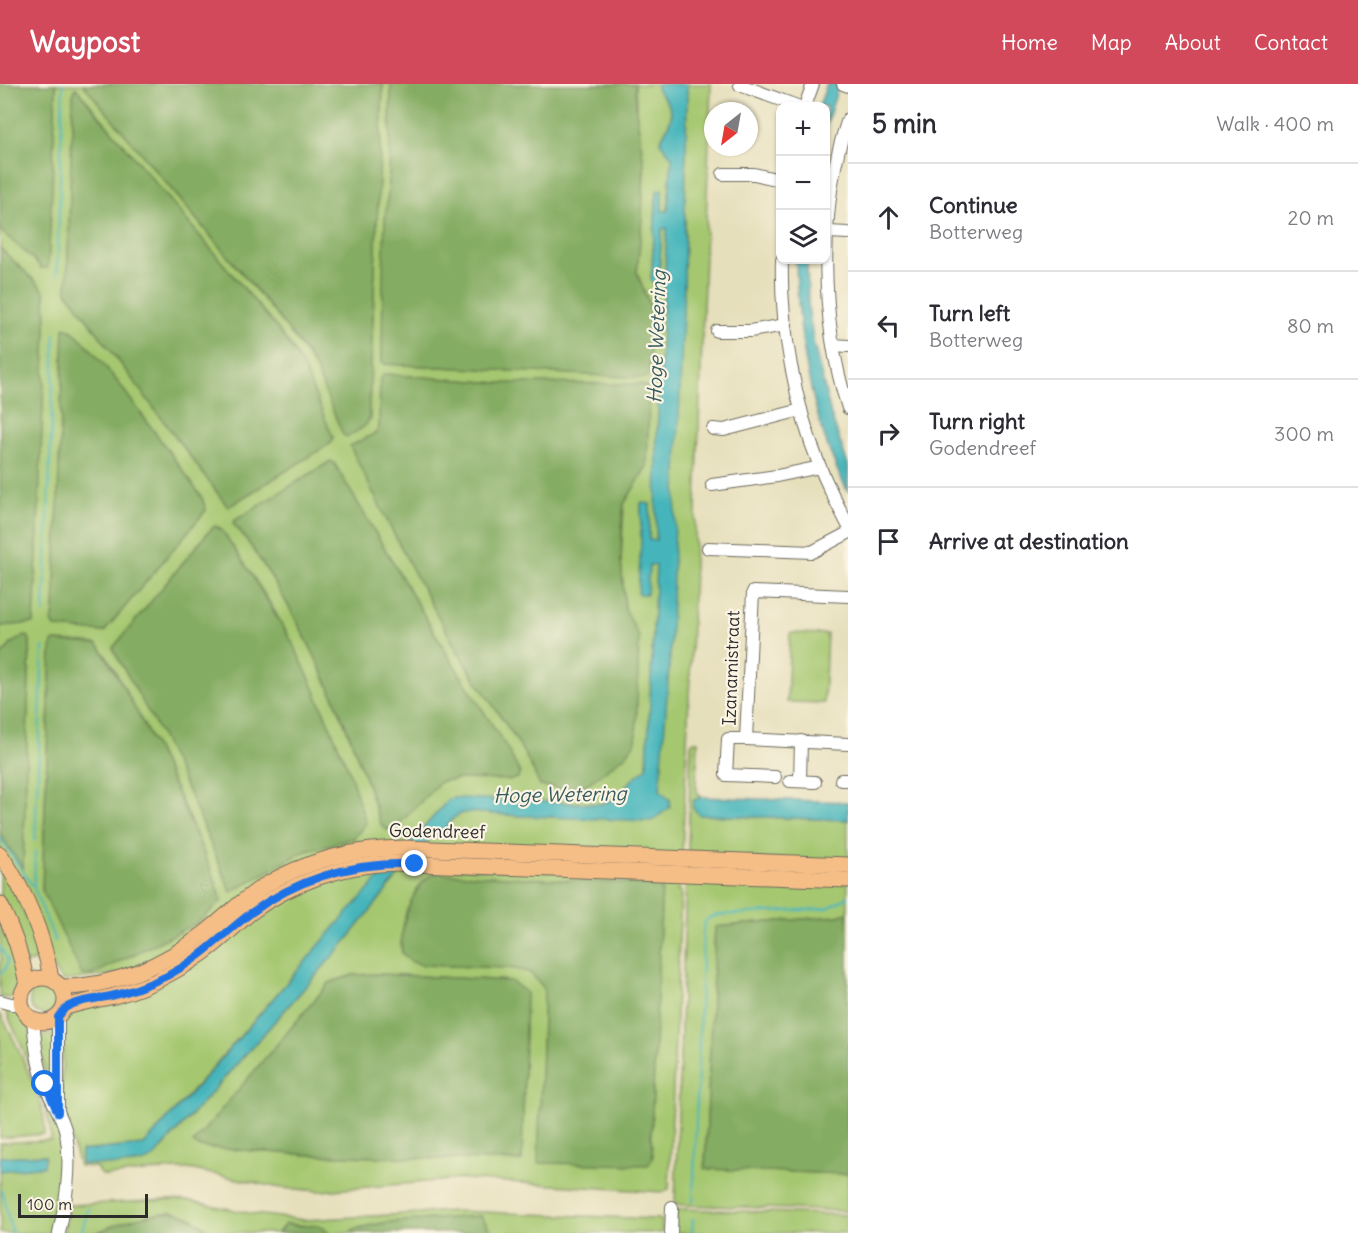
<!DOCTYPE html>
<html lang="en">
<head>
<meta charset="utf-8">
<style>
  :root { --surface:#fff; --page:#f2f2f3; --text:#2b2b33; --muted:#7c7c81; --line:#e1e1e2; --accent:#d1495b }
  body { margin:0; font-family:Delius,sans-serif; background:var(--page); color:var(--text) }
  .controls { position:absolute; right:18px; top:18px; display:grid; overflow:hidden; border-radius:12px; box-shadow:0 2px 4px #0004 }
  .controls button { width:54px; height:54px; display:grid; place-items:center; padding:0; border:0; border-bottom:2px solid var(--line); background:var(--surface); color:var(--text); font:30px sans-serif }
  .compass { position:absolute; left:704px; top:18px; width:54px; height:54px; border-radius:50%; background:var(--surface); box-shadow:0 2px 4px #0004; rotate:211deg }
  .scale { position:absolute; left:18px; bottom:15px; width:130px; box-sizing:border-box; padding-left:6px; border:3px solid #2b2b2b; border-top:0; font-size:16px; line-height:21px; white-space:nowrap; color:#2b2b2b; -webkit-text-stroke:4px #fcf5e5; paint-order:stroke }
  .stop { position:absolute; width:18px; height:18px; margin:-14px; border:4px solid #1a73e8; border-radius:50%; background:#fff }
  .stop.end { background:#1a73e8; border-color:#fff; box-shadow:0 2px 6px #0008 }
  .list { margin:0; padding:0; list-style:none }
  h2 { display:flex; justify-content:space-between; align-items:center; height:78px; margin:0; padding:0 24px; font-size:26px }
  h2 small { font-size:20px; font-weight:400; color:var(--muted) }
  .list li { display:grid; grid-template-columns:39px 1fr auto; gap:18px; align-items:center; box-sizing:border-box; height:108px; padding:0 24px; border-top:2px solid var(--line) }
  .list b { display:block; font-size:22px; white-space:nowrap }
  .list p { margin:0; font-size:20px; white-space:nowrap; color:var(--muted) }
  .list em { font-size:20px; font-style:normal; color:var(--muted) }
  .icon { flex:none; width:33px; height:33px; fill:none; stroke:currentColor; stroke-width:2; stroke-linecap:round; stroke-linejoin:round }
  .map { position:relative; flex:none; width:848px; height:1149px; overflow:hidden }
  header { display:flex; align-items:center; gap:36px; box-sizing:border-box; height:84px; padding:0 30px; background:var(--accent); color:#fff }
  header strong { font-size:28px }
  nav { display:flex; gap:33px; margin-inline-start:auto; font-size:21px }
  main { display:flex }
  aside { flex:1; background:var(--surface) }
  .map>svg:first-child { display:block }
  .green { fill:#a5c76f; stroke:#68794d; stroke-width:1.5; fill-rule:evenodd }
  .forest { fill:#84ac62; stroke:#586c46; stroke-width:1.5 }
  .water { fill:#45b5bb; stroke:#387073; stroke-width:1.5 }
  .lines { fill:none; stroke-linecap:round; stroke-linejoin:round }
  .stream { stroke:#45b5bb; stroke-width:2 }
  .minor-casing { stroke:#6c6a5d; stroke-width:14 }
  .major-casing { stroke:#6c6a5d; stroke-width:17 }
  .minor { stroke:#fff; stroke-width:12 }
  .major { stroke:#f6be87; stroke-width:15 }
  .route { stroke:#1a73e8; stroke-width:8 }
  .labels { text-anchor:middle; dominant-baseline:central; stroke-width:4.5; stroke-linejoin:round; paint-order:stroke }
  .street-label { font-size:18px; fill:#2b2b2b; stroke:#fcf5e5 }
  .water-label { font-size:20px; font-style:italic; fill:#345b5d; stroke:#fcf5e5 }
</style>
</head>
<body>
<header>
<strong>Waypost</strong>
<nav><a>Home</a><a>Map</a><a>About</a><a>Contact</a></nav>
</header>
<main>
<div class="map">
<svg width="848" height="1149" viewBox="0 0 848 1149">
  <rect width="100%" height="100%" fill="#fcf5e5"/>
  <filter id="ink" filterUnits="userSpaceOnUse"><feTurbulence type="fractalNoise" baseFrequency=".0167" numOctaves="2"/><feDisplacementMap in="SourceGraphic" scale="12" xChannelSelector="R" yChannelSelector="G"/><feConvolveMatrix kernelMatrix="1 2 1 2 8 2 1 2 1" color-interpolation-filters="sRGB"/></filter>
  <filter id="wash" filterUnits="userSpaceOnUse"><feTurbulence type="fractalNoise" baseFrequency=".008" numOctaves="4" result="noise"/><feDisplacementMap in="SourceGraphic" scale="24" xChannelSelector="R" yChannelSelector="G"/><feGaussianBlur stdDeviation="1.35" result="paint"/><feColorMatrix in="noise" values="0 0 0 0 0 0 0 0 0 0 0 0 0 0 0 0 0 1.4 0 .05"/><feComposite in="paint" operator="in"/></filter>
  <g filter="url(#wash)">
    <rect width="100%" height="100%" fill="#e6dfbb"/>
    <!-- green -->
    <g class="green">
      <path d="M56,0H83L289,246L315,284L326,309L371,336L369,323L383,0H391L389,99L385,136L382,278L385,280L594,291L651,225L637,189L642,134L644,81L636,26L635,0H658L656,5C678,29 674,30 660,57L672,73L668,127H662V106L657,107L651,196L658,205L662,144H667L657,351V456L649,457L650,420L641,419V459L649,480L656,481L647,684C641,688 636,692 631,697C620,708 618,717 600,720L456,714L449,715L419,749L414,752L411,759L320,774L196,852L130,888L63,897L57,890L0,765V750L23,784L30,557L13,558L0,573V542L34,539L46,244L45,210L42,204L0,164V146L34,176L41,184L48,178ZM76,4L277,244L293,265L333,353L331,359L228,423L67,208L73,13L75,5ZM64,244L81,255L103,280L189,395L202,414L206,426L104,548L58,544L52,538L54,529ZM385,290L499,299L641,300L645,302L636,399L624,420L621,477L625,525L639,554L540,702C521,654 485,614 459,569C420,502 384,433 351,362L376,349L379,344L380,295ZM331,377L334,379L450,575L507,664L459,695L441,697L387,746L380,739C352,652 318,566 268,488C257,472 247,454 233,440L234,437ZM219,443L250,488L270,519L292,558L312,600L349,687L354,754L303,768L231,808L191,713L159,647L114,567L113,564L209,447ZM55,557L96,560C108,569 122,600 130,615C165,680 198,747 222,817L42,806L51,567Z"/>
      <path d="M687,0H711L691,568L682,772L423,762L436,747L441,750C450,738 452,730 469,728L522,732H545L670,716L660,706L684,200Z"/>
      <polygon points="790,549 827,550 824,619 787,618"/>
      <polygon points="694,657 698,657 696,700 698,711 701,711 701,713 693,717 700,731 848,736 848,778 690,773 690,767 688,766 691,660"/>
      <polygon points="0,776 45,875 26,879 0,814"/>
      <path d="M390,783C306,874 227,969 144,1061L81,1067V1080L159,1068L347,856L405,783L680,792L679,806L677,807L681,808L669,1105L663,1108L461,1095L321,1107L281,1104L189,1085H177L105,1092L99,1089L96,1083L79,1082L61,1019L64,935L67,930L118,913L304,802ZM422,799L661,801L651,1054L653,1074L539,1079L544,904L536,895L529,888L510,884L423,881L410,877L402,869L401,859L406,828ZM380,890L511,897L522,1077L310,1071L201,1063L329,899L353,891Z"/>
      <polygon points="689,792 848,798 848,829 837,832 715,843 705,1084 848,1090 848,1127 684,1121 677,1120 675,1119 686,799 689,799"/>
      <polygon points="0,835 8,845 22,899 15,911 10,914 0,913 0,878 2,876 0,873"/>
      <circle cx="44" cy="916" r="14"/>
      <polygon points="4,923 16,926 28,938 62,1058 64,1076 51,1149 0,1149 0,1087 44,1082 44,1071 0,1073 0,1059 51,1056 50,1041 40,1008 23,965"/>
      <path d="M0,929C11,949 51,1029 44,1050L0,1054Z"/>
      <polygon points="55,950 53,999 48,999 37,952"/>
      <polygon points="169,1116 191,1117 254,1130 305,1136 455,1127 657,1135 662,1136 662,1149 494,1149 490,1146 481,1132 388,1138 354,1145 350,1149 329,1149 324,1143 285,1140 278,1149 209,1149 202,1140 172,1128 147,1131 109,1143 96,1149 63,1149 70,1121"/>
      <polygon points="683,1125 848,1131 848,1149 673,1149 677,1126"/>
    </g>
    <!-- forest -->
    <g class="forest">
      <polygon points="0,0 56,0 52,106 48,184 41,184 34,176 0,146"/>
      <path d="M83,0H383L369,323C371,344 364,342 347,353L343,351L315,284L307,270L263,214Z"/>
      <polygon points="391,0 635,0 636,26 644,81 642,134 637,189 651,225 649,291 648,293 645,294 385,280 382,278 383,189 385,136 389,99"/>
      <polygon points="76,4 277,244 302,280 333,353 331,359 228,423 67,208 73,13 74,5"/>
      <polygon points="0,164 42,204 45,210 46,244 34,539 0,542"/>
      <path d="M66,243C85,254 103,280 117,297C146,336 175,375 202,414L206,426L104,548L58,544L55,543L52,538L54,529L64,244Z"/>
      <path d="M385,290L499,299L641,300L648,304L649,316L647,382L624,420L622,437L621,477L625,525L639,553L636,657L626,671L586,701C571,706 555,704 540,702C521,654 485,614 459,569C420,502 384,432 350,362L376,349L379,344L380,295Z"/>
      <path d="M331,377L334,379L450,575L507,664L520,689L518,694L510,696L459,695L441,697L394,745L387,746L380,739C353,652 317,565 268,488C257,472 247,453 233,440L234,437Z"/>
      <polygon points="215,442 222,446 250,488 292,558 312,600 349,687 366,739 354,754 303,768 231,808 191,713 159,647 114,567 113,564 209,447"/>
      <polygon points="25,552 29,553 30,557 23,785 0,750 0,573 13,558"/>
      <path d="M54,557L96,560L99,562L105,571C137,624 164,679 189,736C201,762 213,789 222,817L199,838L92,891H82L42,806L51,567L52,559Z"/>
      <path d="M434,789L662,801L651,1054L653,1074L648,1081L538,1079L544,904L536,895L529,888L510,884L423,881L410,877L402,869C399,844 411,802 434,789Z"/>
      <polygon points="848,829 848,1090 705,1085 715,843 837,832"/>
      <polygon points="380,890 511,897 526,908 522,1077 310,1071 200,1063 193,1059 329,899 353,891"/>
      <path d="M172,1128C188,1131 198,1136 209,1149H96C120,1138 145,1130 172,1128Z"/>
      <polygon points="481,1132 489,1145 494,1149 350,1149 354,1145 388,1138"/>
      <path d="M285,1140C290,1141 296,1142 301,1142C313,1141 321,1139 329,1149H278Z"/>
    </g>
    <!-- water -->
    <g class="water">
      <path d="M658,0H687L684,200L670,571L660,706L670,716V723L652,737L522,732L469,728C452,730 450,738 441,751L436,747L405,783L347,856L153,1074C136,1085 101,1080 81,1080V1067L144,1061L210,988L334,844L411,759L412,755L419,749L449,715L456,714L600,720C618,717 620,708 631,697C636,692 641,688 647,684L656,481H649L647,510H638L641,459V419L650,420L649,456H656L657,351L667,144L662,145L658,206L651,196L657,107L662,105V127H668L672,73L660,58C674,30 678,29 656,5Z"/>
      <polygon points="827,0 839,0 826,42 826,22 819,22"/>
      <path d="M796,176H807L808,222L814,261L831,331L848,381V408C811,337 798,255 796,176Z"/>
      <polygon points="701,713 848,718 848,736 700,731 693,724 693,717"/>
      <polygon points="45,1071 44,1082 0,1087 0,1073"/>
    </g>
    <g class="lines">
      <!-- stream -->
      <g class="stream">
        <polyline points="57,192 63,0"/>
        <polyline points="44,529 55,250"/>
        <polyline points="0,754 34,804 55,857"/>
        <polyline points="35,756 43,563"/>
        <polyline points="34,803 35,767"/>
        <polyline points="0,863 8,877 5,885 0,890"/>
        <polyline points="2,1107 12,1149"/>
        <polyline points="693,1118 703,848 704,840 707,835 718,831 819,825 828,824 848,813"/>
        <polyline points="81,1149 89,1124"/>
        <polyline points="692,1149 693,1134"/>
      </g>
    </g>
  </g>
  <g filter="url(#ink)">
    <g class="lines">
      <defs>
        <g id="minor">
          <polyline points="843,0 848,2"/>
          <polyline points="740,1 797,22"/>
          <polyline points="805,22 813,0"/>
          <path d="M848,35C818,121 820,237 848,324"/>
          <polyline points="723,90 754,90 780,96"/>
          <polyline points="828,148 848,149"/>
          <path d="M782,176C780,241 795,322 820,383C828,403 838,422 848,441"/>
          <polyline points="717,247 750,247 786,241"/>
          <polyline points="833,261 848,262"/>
          <polyline points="713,345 724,346 801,326"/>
          <polyline points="712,401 777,392 820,383"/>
          <polyline points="708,464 812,468 848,449"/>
          <polyline points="848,512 753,508 746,655 848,660"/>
          <polyline points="746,655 728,655 726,691 775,693"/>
          <polyline points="841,696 848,696"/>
          <polyline points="790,697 815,698"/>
          <polyline points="800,697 801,657"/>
          <polyline points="0,917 11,920 21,920"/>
          <polyline points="58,933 58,1025"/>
          <path d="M33,935C35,958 37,981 46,1003C52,1018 63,1033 66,1049C72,1082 66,1117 59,1149"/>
          <polyline points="671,1149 672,1123"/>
        </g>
        <g id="major">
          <path d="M0,770C26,808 43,850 51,894"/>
          <path d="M0,820C13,846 22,872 27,900"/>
          <circle cx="43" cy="916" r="22"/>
          <path d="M62,903C114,903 164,881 205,849C224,834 241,817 262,803C304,777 355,764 405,764L848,781"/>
          <path d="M64,924C80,918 97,916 114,912C133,907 152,900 169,890C186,881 201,871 215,860C227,850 238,839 250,829C290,799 342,781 392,779L848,796"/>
        </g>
      </defs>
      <!-- minor casing -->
      <use href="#minor" class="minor-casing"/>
      <!-- major casing -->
      <use href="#major" class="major-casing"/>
      <!-- minor -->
      <use href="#minor" class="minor"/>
      <!-- major -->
      <use href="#major" class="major"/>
    </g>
  </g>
  <g class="lines" filter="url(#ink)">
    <!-- route -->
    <path class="route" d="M45,1000L58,1029V933C61,930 63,925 67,923C78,916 98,915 111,912C130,908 150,900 167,892C201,874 222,851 251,829C300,793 356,778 415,780"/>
  </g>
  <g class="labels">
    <!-- street labels -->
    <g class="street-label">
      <text transform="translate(731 584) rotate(-88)">Izanamistraat</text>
      <text transform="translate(437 747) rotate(1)">Godendreef</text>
    </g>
    <!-- water labels -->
    <g class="water-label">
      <text transform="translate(656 253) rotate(-88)">Hoge Wetering</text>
      <text transform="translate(560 710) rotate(-1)">Hoge Wetering</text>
    </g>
  </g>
</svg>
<div class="controls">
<button>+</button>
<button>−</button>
<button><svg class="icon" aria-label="layers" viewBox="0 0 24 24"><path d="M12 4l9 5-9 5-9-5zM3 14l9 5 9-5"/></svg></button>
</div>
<svg class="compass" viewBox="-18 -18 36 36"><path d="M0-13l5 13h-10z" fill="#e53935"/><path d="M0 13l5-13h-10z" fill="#7c7c81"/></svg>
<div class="scale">100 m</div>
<div class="stop" style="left:45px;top:1000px"></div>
<div class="stop end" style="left:415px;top:780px"></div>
</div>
<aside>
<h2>5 min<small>Walk · 400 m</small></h2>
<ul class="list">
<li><svg class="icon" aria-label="ahead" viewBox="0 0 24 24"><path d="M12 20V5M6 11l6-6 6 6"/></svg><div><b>Continue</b><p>Botterweg</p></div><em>20 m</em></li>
<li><svg class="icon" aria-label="left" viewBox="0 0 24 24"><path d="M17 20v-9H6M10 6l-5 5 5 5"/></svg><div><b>Turn left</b><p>Botterweg</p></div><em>80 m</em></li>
<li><svg class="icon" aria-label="right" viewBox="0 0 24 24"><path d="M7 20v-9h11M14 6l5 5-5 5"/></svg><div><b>Turn right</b><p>Godendreef</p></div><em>300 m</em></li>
<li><svg class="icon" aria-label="arrive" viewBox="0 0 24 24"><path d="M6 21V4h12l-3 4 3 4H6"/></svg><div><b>Arrive at destination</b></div></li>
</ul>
</aside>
</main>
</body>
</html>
